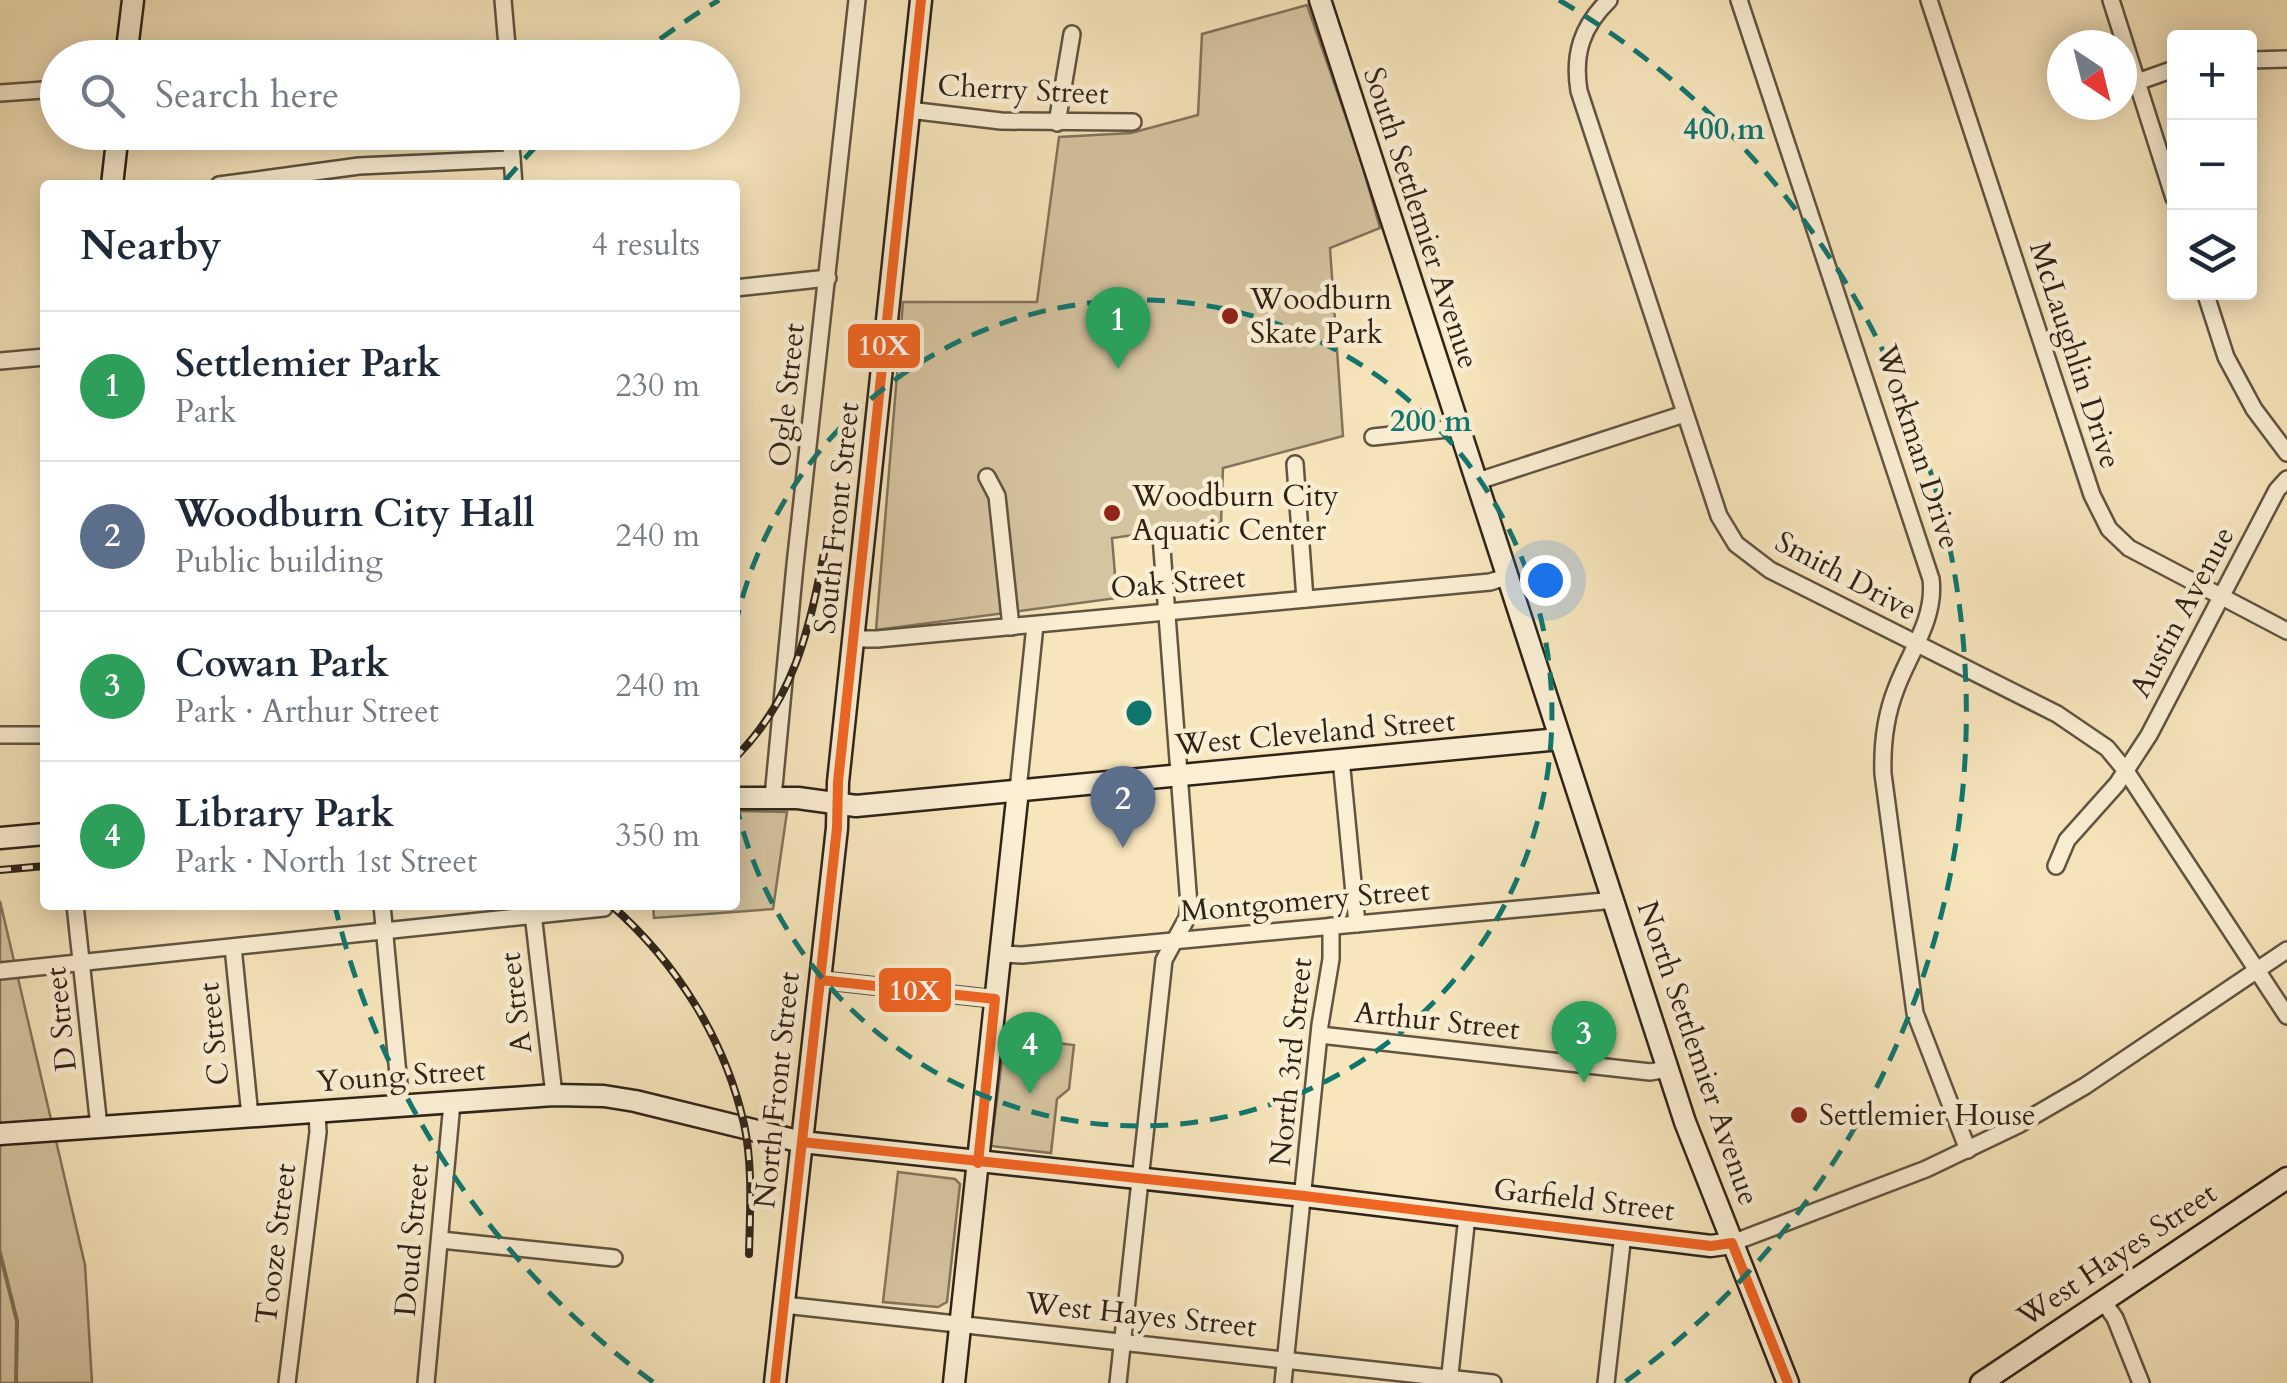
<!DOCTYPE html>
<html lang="en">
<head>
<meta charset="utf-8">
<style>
  :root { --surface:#fff; --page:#f2f2f3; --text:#1f2937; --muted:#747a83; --line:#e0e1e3; --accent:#d93025 }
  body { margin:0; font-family:Cardo,serif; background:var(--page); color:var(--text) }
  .controls { position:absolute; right:30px; top:30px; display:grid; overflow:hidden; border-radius:10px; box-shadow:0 5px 25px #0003 }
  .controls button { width:90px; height:90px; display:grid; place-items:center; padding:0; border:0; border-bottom:2px solid var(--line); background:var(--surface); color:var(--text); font:50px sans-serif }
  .compass { position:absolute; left:2047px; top:30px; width:90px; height:90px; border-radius:50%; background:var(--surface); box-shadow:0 5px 25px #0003; rotate:145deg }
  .you { position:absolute; left:1545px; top:580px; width:35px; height:35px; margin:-25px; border:8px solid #fff; border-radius:50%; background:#1a73e8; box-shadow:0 0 0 15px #1a73e833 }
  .badge { display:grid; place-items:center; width:65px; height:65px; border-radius:50%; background:var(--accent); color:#fff; font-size:32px; font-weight:700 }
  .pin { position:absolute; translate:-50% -82px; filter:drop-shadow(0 2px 5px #0008) }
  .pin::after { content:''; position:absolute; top:52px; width:35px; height:30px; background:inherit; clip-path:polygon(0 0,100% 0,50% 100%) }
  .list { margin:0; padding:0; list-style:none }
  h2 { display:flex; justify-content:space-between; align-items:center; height:130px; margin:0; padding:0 40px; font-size:42px }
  h2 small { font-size:32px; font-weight:400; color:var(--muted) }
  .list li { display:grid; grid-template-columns:65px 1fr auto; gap:30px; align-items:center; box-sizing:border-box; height:150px; padding:0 40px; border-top:2px solid var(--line) }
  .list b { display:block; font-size:38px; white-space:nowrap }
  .list p { margin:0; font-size:32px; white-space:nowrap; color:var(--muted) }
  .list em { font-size:32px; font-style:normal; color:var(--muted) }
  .icon { flex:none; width:55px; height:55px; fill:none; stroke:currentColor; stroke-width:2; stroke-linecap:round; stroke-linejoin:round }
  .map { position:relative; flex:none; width:2287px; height:1383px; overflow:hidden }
  .search { position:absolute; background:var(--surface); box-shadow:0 5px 25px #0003; left:40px; top:40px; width:700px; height:110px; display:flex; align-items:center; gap:25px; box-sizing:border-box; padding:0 35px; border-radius:55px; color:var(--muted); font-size:38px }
  .panel { position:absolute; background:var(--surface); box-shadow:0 5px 25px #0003; left:40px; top:180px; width:700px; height:730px; border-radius:10px }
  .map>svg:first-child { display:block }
  .green { fill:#d5c4a0; stroke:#82745c; stroke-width:2.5 }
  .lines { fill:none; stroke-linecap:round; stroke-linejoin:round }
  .stream { stroke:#7e7059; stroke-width:4 }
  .street-casing { stroke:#615441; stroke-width:20 }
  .secondary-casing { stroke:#2f2318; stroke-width:25 }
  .street { stroke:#faeed3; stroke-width:15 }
  .secondary { stroke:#faeed3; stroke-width:20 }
  .rail-casing { stroke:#2f2318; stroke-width:8 }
  .rail { stroke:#faeed3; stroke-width:4; stroke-dasharray:11; stroke-linecap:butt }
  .bus-1-casing { stroke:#faeed3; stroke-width:18 }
  .bus-1 { stroke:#f26522; stroke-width:10 }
  .ring { fill:none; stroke:#0f766e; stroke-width:5; stroke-dasharray:18 12 }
  .poi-dot { fill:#8f2418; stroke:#faeed3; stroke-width:4 }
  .labels { text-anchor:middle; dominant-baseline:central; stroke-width:9; stroke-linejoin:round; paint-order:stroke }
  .street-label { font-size:30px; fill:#2f2318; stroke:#faeed3 }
  .poi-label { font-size:30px; fill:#2f2318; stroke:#faeed3; text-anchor:start }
  .centre { fill:#0f766e; stroke:#faeed3; stroke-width:5 }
  .ring-label { font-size:30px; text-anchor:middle; font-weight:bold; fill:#0f766e; stroke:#faeed3; stroke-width:9; stroke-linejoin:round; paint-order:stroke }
  .line-badge { stroke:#faeed3; stroke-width:4 }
  .badge-label { font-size:28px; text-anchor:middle; font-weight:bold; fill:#fff }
</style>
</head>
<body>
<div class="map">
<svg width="2287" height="1383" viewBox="0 0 2287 1383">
  <rect width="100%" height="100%" fill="#f7e5bc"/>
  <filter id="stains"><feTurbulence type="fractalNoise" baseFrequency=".002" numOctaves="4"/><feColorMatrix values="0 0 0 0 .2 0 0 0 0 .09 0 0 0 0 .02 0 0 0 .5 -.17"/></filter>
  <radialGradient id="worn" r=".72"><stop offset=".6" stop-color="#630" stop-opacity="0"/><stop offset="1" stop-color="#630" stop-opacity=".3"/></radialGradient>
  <!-- green -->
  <g class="green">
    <polygon points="1307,5 1360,157 1380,228 1330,248 1343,436 1223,468 1221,523 1112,538 1117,598 876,630 903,302 1037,302 1059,137 1131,133 1198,115 1202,34"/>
    <polygon points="735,811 787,812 773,909 654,918 653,905 735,905"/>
    <polygon points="0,901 85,1265 92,1383 0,1383"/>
    <polygon points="1005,1037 1074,1045 1069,1089 1057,1099 1051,1153 991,1146"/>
    <polygon points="898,1172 955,1179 960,1184 947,1302 938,1307 883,1302"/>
  </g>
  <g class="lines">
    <!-- stream -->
    <polyline class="stream" points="0,1253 17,1321 16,1383"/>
    <defs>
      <g id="street">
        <polyline points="503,0 508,58"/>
        <path d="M1609,0C1582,26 1573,54 1579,91L1719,516L1736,544L1770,570L2057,714L2107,748L2126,771L2287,1016"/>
        <path d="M1739,0L1931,579C1936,619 1909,653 1896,689C1885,717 1882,745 1883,774L1915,1013L1968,1150"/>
        <polyline points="1929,0 2092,495 2109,529 2129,548 2287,631"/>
        <polyline points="2111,0 2174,198"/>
        <polyline points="2250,60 2287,59"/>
        <polyline points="2137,82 2174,69"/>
        <polyline points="0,93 58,89"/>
        <polyline points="909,110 1001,121 1133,122"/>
        <polyline points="1057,123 1072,34"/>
        <polyline points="510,132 514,185"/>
        <polyline points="219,185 359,166 512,159"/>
        <polyline points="735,288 828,278"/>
        <polyline points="2205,292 2226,357 2254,409 2287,453"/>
        <polyline points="0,361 45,357"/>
        <polyline points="1373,437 1457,428"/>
        <polyline points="1295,464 1305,599"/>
        <polyline points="987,477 997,496 1011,627"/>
        <polyline points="1475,482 1684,414"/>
        <polyline points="854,639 877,639 1490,582 1506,577"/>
        <polyline points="0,735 45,735"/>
        <polyline points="1341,759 1357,924"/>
        <polyline points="1018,790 1035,625"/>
        <polyline points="773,797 795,565 857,0"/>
        <polyline points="2056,866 2067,840 2117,784 2149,735 2277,490 2287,479"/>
        <polyline points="75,905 99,1127"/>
        <polyline points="382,905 401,1106"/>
        <polyline points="532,905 554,1095"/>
        <polyline points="233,947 250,1116"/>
        <polyline points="1000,954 1022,955 1615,900"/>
        <polyline points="0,971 604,908"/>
        <polyline points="820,980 995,999"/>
        <polyline points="1320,1035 1650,1072 1668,1069"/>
        <polyline points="441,1240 614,1258"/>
        <polyline points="1732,1243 1926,1169 2018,1125 2085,1086 2287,950"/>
        <polyline points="2103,1301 2115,1318 2141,1383"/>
        <polyline points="784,1305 1493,1383"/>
        <polyline points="287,1383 318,1132 317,1112"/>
        <polyline points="426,1383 452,1103"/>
        <polyline points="1118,1383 1164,960 1187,918 1189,905 1161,536"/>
        <polyline points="1283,1383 1320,1025 1331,959 1331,926"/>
        <polyline points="1449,1383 1467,1216"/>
        <polyline points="1606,1383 1623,1234"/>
      </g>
      <g id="secondary">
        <polyline points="1320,0 1685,1122 1788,1383"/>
        <polyline points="126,58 133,0"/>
        <polyline points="112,185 118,132"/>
        <polyline points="735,798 798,798 856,806 1559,739"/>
        <polyline points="0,838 45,834"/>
        <polyline points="0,1134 554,1095 604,1096 635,1101 802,1142 1304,1196 1711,1246 1732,1243"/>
        <polyline points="775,1383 837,828 838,782 921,0"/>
        <polyline points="954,1383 1018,790"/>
        <polyline points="1981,1383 2287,1178"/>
      </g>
    </defs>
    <!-- street casing -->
    <use href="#street" class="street-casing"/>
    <!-- secondary casing -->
    <use href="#secondary" class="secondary-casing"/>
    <!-- street -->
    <use href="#street" class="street"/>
    <!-- secondary -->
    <use href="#secondary" class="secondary"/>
    <defs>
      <g id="rail">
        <path d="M735,758C794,699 809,631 824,553"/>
        <polyline points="0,870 45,866"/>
        <path d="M611,905C676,962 725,1039 744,1124C753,1166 750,1211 749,1254"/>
      </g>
    </defs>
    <!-- rail casing -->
    <use href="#rail" class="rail-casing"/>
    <!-- rail -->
    <use href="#rail" class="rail"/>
    <defs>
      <g id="bus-1">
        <polyline points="820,980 995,999 978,1163"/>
        <polyline points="802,1142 1304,1196 1711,1246 1732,1243 1788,1383"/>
        <polyline points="775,1383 837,828 838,782 921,0"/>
      </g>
    </defs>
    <!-- bus-1 casing -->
    <use href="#bus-1" class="bus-1-casing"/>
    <!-- bus-1 -->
    <use href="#bus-1" class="bus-1"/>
  </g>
  <!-- distance rings -->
  <g class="ring">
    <path d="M735 627A413 413 0 1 1 735 799"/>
    <path d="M653 1382A827 827 0 0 1 335 906M505 181A827 827 0 0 1 549 133M636 57A827 827 0 0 1 719 0M1559 0A827 827 0 0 1 1625 1382"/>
  </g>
  <!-- markers -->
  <g class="poi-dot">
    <circle cx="1230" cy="316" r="10"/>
    <circle cx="1112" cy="513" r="10"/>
    <circle cx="1799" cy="1115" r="10"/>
  </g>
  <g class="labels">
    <!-- street labels -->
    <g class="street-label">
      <text transform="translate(1023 90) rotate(3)">Cherry Street</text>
      <text transform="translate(1421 218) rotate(72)">South Settlemier Avenue</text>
      <text transform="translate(2075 355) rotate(72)">McLaughlin Drive</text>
      <text transform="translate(787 395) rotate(-84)">Ogle Street</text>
      <text transform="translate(1918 447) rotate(72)">Workman Drive</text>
      <text transform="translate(837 518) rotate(-84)">South Front Street</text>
      <text transform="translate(1846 576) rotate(28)">Smith Drive</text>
      <text transform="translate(1178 583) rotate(-5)">Oak Street</text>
      <text transform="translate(2182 612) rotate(-62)">Austin Avenue</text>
      <text transform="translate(1315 733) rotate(-5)">West Cleveland Street</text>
      <text transform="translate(1305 901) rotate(-5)">Montgomery Street</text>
      <text transform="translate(516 1003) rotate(-97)">A Street</text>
      <text transform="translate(61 1019) rotate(-96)">D Street</text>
      <text transform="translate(1437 1021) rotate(6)">Arthur Street</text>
      <text transform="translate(214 1034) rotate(-96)">C Street</text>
      <text transform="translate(1698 1053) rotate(71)">North Settlemier Avenue</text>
      <text transform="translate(1291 1062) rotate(-84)">North 3rd Street</text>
      <text transform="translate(401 1076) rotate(-4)">Young Street</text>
      <text transform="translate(777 1090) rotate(-84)">North Front Street</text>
      <text transform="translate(1584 1200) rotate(7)">Garfield Street</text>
      <text transform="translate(412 1240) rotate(-85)">Doud Street</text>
      <text transform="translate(276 1244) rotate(-83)">Tooze Street</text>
      <text transform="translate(2117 1255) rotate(-34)">West Hayes Street</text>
      <text transform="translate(1141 1315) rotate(6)">West Hayes Street</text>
    </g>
    <!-- poi labels -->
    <g class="poi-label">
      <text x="1250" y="299">Woodburn<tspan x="1250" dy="34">Skate Park</tspan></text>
      <text x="1132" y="496">Woodburn City<tspan x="1132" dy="34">Aquatic Center</tspan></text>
      <text x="1819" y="1115">Settlemier House</text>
    </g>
  </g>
  <circle cx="1139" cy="713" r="15" class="centre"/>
  <g class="ring-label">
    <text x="1724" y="139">400 m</text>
    <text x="1431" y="431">200 m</text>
  </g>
  <g class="line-badge">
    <rect x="846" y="322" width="76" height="48" rx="10" fill="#f26522"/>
    <rect x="877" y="966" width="76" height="48" rx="10" fill="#f26522"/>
  </g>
  <g class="badge-label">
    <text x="884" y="355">10X</text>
    <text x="915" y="1000">10X</text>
  </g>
  <rect width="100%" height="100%" filter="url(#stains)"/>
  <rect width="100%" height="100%" fill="url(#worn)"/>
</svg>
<div class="controls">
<button>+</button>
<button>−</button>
<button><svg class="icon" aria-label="layers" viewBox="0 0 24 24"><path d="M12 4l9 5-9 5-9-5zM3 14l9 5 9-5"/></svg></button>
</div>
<svg class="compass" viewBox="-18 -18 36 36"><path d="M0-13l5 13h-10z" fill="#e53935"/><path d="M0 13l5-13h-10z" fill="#747a83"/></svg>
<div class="you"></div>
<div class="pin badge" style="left:1118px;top:369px;background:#2e9e5b">1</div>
<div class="pin badge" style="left:1123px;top:848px;background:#5c6f8a">2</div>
<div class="pin badge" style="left:1584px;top:1083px;background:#2e9e5b">3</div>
<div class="pin badge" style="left:1030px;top:1094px;background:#2e9e5b">4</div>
<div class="search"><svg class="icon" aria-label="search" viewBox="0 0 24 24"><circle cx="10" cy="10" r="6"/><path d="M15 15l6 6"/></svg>Search here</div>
<section class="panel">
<h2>Nearby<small>4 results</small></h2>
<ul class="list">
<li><span class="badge" style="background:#2e9e5b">1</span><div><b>Settlemier Park</b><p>Park</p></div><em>230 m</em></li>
<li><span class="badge" style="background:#5c6f8a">2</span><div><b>Woodburn City Hall</b><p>Public building</p></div><em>240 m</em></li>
<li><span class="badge" style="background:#2e9e5b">3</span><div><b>Cowan Park</b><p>Park · Arthur Street</p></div><em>240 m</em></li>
<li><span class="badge" style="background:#2e9e5b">4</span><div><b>Library Park</b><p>Park · North 1st Street</p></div><em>350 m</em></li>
</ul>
</section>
</div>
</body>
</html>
